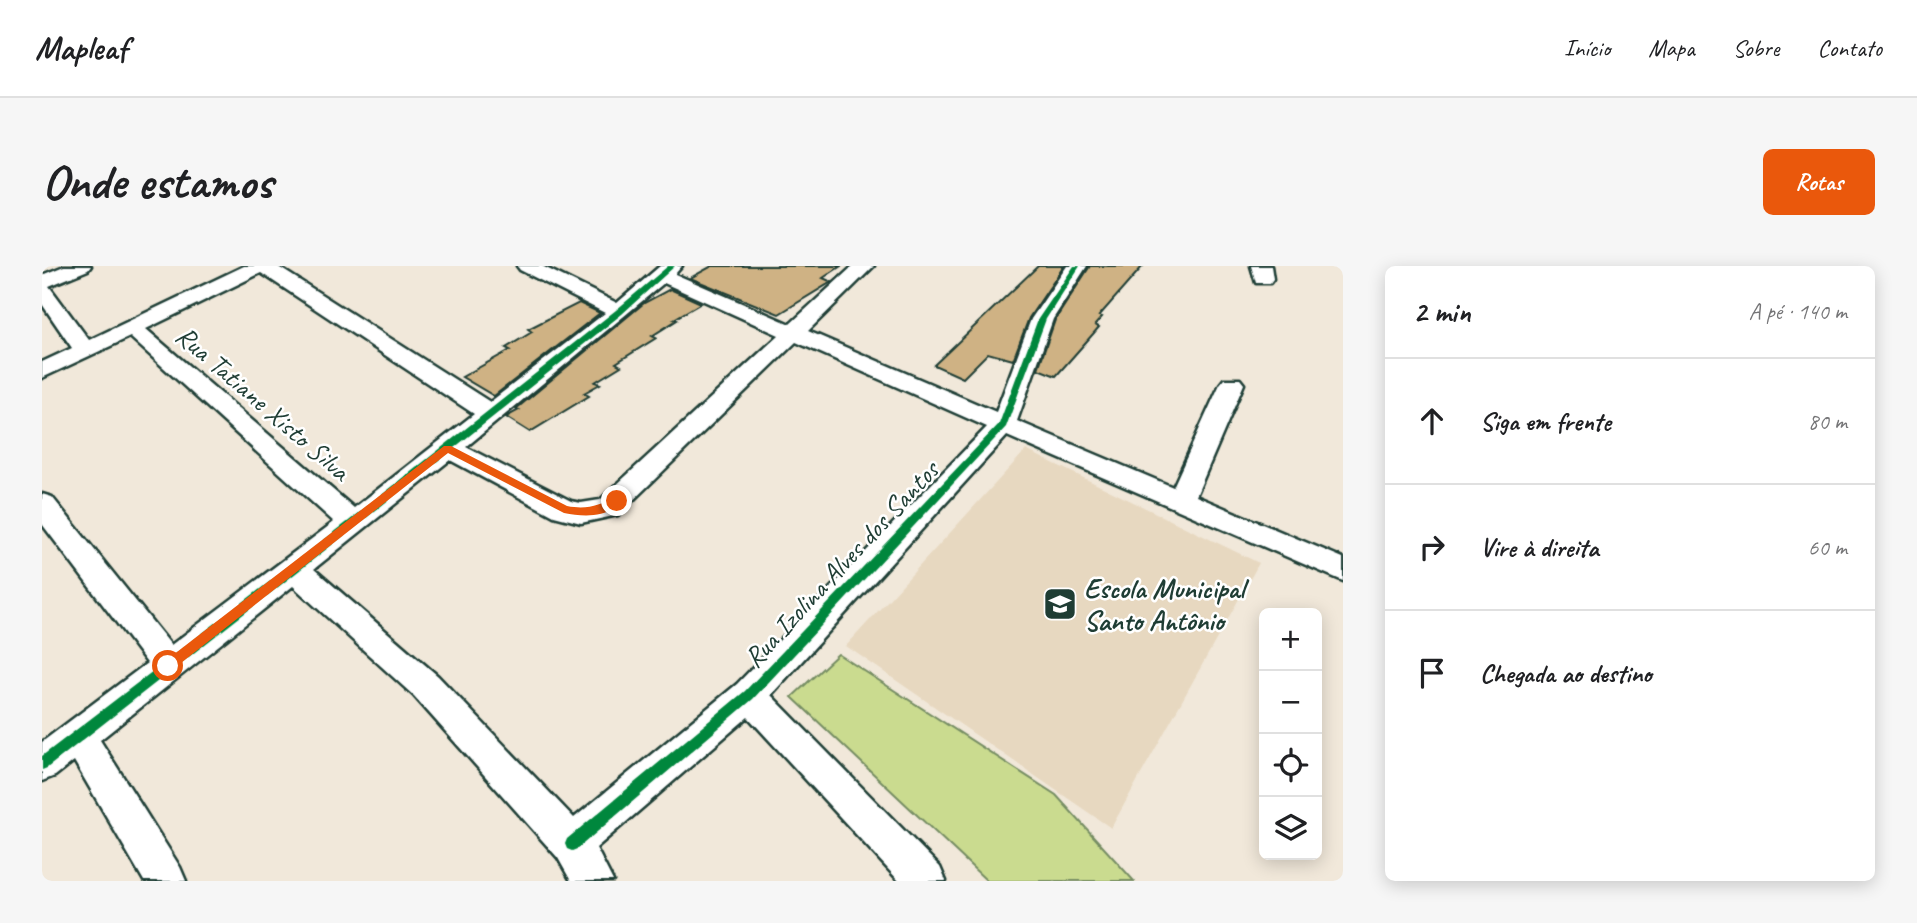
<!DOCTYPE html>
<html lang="pt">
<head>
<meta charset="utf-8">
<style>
  :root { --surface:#fff; --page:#f6f6f6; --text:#202124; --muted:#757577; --line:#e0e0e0; --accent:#ea580c }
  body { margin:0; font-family:Caveat,sans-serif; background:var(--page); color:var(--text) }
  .controls { position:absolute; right:21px; bottom:21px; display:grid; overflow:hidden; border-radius:10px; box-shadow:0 4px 18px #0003 }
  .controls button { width:63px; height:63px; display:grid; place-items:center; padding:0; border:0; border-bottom:2px solid var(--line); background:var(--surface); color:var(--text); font:35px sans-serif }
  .stop { position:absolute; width:21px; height:21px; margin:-16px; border:5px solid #ea580c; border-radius:50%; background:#fff }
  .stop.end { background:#ea580c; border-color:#fff; box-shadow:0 2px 7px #0008 }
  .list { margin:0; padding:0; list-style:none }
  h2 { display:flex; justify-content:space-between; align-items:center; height:91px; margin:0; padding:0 28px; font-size:30px }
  h2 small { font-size:23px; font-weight:400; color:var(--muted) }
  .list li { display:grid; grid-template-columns:46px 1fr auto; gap:21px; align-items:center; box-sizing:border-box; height:126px; padding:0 28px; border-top:2px solid var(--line) }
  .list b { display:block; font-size:26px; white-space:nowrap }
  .list em { font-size:23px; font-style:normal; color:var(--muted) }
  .icon { flex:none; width:38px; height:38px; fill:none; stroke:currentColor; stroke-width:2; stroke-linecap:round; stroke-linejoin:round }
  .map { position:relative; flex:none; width:1301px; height:615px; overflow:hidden; border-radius:10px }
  header { display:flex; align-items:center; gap:42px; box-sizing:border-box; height:98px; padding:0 35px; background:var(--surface); border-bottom:2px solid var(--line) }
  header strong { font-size:33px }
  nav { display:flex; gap:38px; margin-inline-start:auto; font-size:24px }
  .intro { display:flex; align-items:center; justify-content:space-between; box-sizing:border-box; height:168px; padding:0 42px }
  h1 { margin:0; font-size:49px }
  .button { padding:18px 32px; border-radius:10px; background:var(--accent); color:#fff; font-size:24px; font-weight:700 }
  main { display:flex; gap:42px; padding:0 42px }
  aside { flex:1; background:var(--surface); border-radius:10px; box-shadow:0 4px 18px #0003 }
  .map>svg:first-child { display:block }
  .built { fill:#e7d8c0 }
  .green { fill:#cadb8f; stroke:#748c62; stroke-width:2 }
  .building { fill:#cfb284; stroke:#1f3d34; stroke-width:2 }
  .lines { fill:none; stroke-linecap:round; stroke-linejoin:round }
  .minor-casing { stroke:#1f3d34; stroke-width:5 }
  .minor { fill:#fff; fill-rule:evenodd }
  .cycleway-casing { stroke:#fff; stroke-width:5 }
  .cycleway { fill:#00873e; fill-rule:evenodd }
  .route { fill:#ea580c }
  .labels { text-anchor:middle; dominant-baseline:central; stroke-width:5; stroke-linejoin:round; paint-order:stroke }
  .street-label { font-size:28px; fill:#1f3d34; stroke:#fff }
  .poi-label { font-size:28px; font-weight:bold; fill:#1f3d34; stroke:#fff; text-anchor:start }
</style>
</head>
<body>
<header>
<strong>Mapleaf</strong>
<nav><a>Início</a><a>Mapa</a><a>Sobre</a><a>Contato</a></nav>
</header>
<div class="intro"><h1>Onde estamos</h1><a class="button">Rotas</a></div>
<main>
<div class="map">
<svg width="1301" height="615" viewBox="0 0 1301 615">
  <rect width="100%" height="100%" fill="#f1e8da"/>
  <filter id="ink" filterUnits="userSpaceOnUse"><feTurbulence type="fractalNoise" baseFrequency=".0143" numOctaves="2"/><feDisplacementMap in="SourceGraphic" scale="14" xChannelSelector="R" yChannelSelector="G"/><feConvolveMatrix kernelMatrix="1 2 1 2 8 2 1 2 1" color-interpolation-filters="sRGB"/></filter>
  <g filter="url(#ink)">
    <!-- built -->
    <polygon class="built" points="984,184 1217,297 1069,562 804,380"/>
    <!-- green -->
    <polygon class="green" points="796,388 1014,529 1092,615 945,615 750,431"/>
    <!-- building -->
    <g class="building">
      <polygon points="670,0 799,0 781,12 790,16 788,17 737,48 648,12"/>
      <polygon points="996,0 1022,0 987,52 971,94 946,87 921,112 892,99"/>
      <polygon points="1048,0 1101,0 1057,50 1060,51 1053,59 1057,61 1051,68 1014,110 996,103 1013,54"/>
      <polygon points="628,23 659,37 632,53 635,54 610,70 614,72 574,97 579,100 553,116 558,118 542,127 547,130 488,166 464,151 477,144 474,143 602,37"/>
      <polygon points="537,37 558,47 452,130 420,111 468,84 464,82 490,66 486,63"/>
    </g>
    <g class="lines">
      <defs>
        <g id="minor">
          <path d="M22,0H49L46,4L7,20L47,74L202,0H235L448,136L563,47L478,4L475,0H500L575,37L618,0H640L633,8L748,58L811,0H832L766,65L954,146L989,53L1025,0H1045L1011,53L975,155L1131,221L1178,118L1182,113H1198L1202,118L1154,230L1301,292V315L965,170L729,429L898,601L904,615H857L706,451L554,582L571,615H529L516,592L372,430L251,320L58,474L138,601L144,615H102L32,495L13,510L0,515V476L105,397L0,258V228L10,231L129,379L292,256L88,71L0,112V96L30,82L0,38V9ZM219,7L432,148L312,242L104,63ZM622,17L737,69L558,234L539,237L529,235L424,181ZM754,76L945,161L695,418L532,552L396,410L272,303L408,194L512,250L539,257L576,249Z"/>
          <polygon points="1209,0 1229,0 1231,13 1228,17 1214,17"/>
        </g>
      </defs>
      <!-- minor casing -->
      <use href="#minor" class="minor-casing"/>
      <!-- minor -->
      <use href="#minor" class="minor"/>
      <defs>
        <g id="cycleway">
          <polygon points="626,0 633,0 580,48 314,260 5,502 0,504 0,490 308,254 574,44"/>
          <polygon points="1032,0 1038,0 1004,53 964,161 711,433 535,583 530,585 525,583 523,578 525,573 703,425 957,158 996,53"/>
        </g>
      </defs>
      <!-- cycleway casing -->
      <use href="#cycleway" class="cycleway-casing"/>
      <!-- cycleway -->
      <use href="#cycleway" class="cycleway"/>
    </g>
  </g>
  <!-- route -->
  <path class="route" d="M402,180H409L525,240C546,244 556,239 575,231L580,235C566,252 542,251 522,247L406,187L130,404H122V396Z"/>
  <!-- icons -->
  <defs>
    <symbol id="school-square" viewBox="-11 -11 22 22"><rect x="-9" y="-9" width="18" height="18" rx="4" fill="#1f3d34" stroke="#fff"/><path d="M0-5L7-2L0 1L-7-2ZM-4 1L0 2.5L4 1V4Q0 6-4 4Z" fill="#fff"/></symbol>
  </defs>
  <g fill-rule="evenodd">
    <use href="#school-square" x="999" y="319" width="38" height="38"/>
  </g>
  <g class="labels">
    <!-- street labels -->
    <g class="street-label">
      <text transform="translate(221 137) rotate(41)">Rua Tatiane Xisto Silva</text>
      <text transform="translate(799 298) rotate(-47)">Rua Izolina Alves dos Santos</text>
    </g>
    <!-- poi labels -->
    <g class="poi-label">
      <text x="1042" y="322">Escola Municipal<tspan x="1042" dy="32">Santo Antônio</tspan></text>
    </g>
  </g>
</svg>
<div class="controls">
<button>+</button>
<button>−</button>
<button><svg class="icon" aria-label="locate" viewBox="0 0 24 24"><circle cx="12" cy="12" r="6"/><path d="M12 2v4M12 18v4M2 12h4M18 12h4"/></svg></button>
<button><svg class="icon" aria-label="layers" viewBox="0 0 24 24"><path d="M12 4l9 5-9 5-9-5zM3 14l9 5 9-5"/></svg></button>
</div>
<div class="stop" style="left:126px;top:400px"></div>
<div class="stop end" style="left:575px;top:235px"></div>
</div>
<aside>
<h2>2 min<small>A pé · 140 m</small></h2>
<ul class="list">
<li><svg class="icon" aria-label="ahead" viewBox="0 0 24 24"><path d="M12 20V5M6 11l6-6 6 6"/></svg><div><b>Siga em frente</b></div><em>80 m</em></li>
<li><svg class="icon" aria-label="right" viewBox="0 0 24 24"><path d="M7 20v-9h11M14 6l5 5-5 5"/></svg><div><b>Vire à direita</b></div><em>60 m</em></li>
<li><svg class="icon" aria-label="arrive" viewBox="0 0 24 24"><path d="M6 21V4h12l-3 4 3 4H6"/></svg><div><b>Chegada ao destino</b></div></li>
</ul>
</aside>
</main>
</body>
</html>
